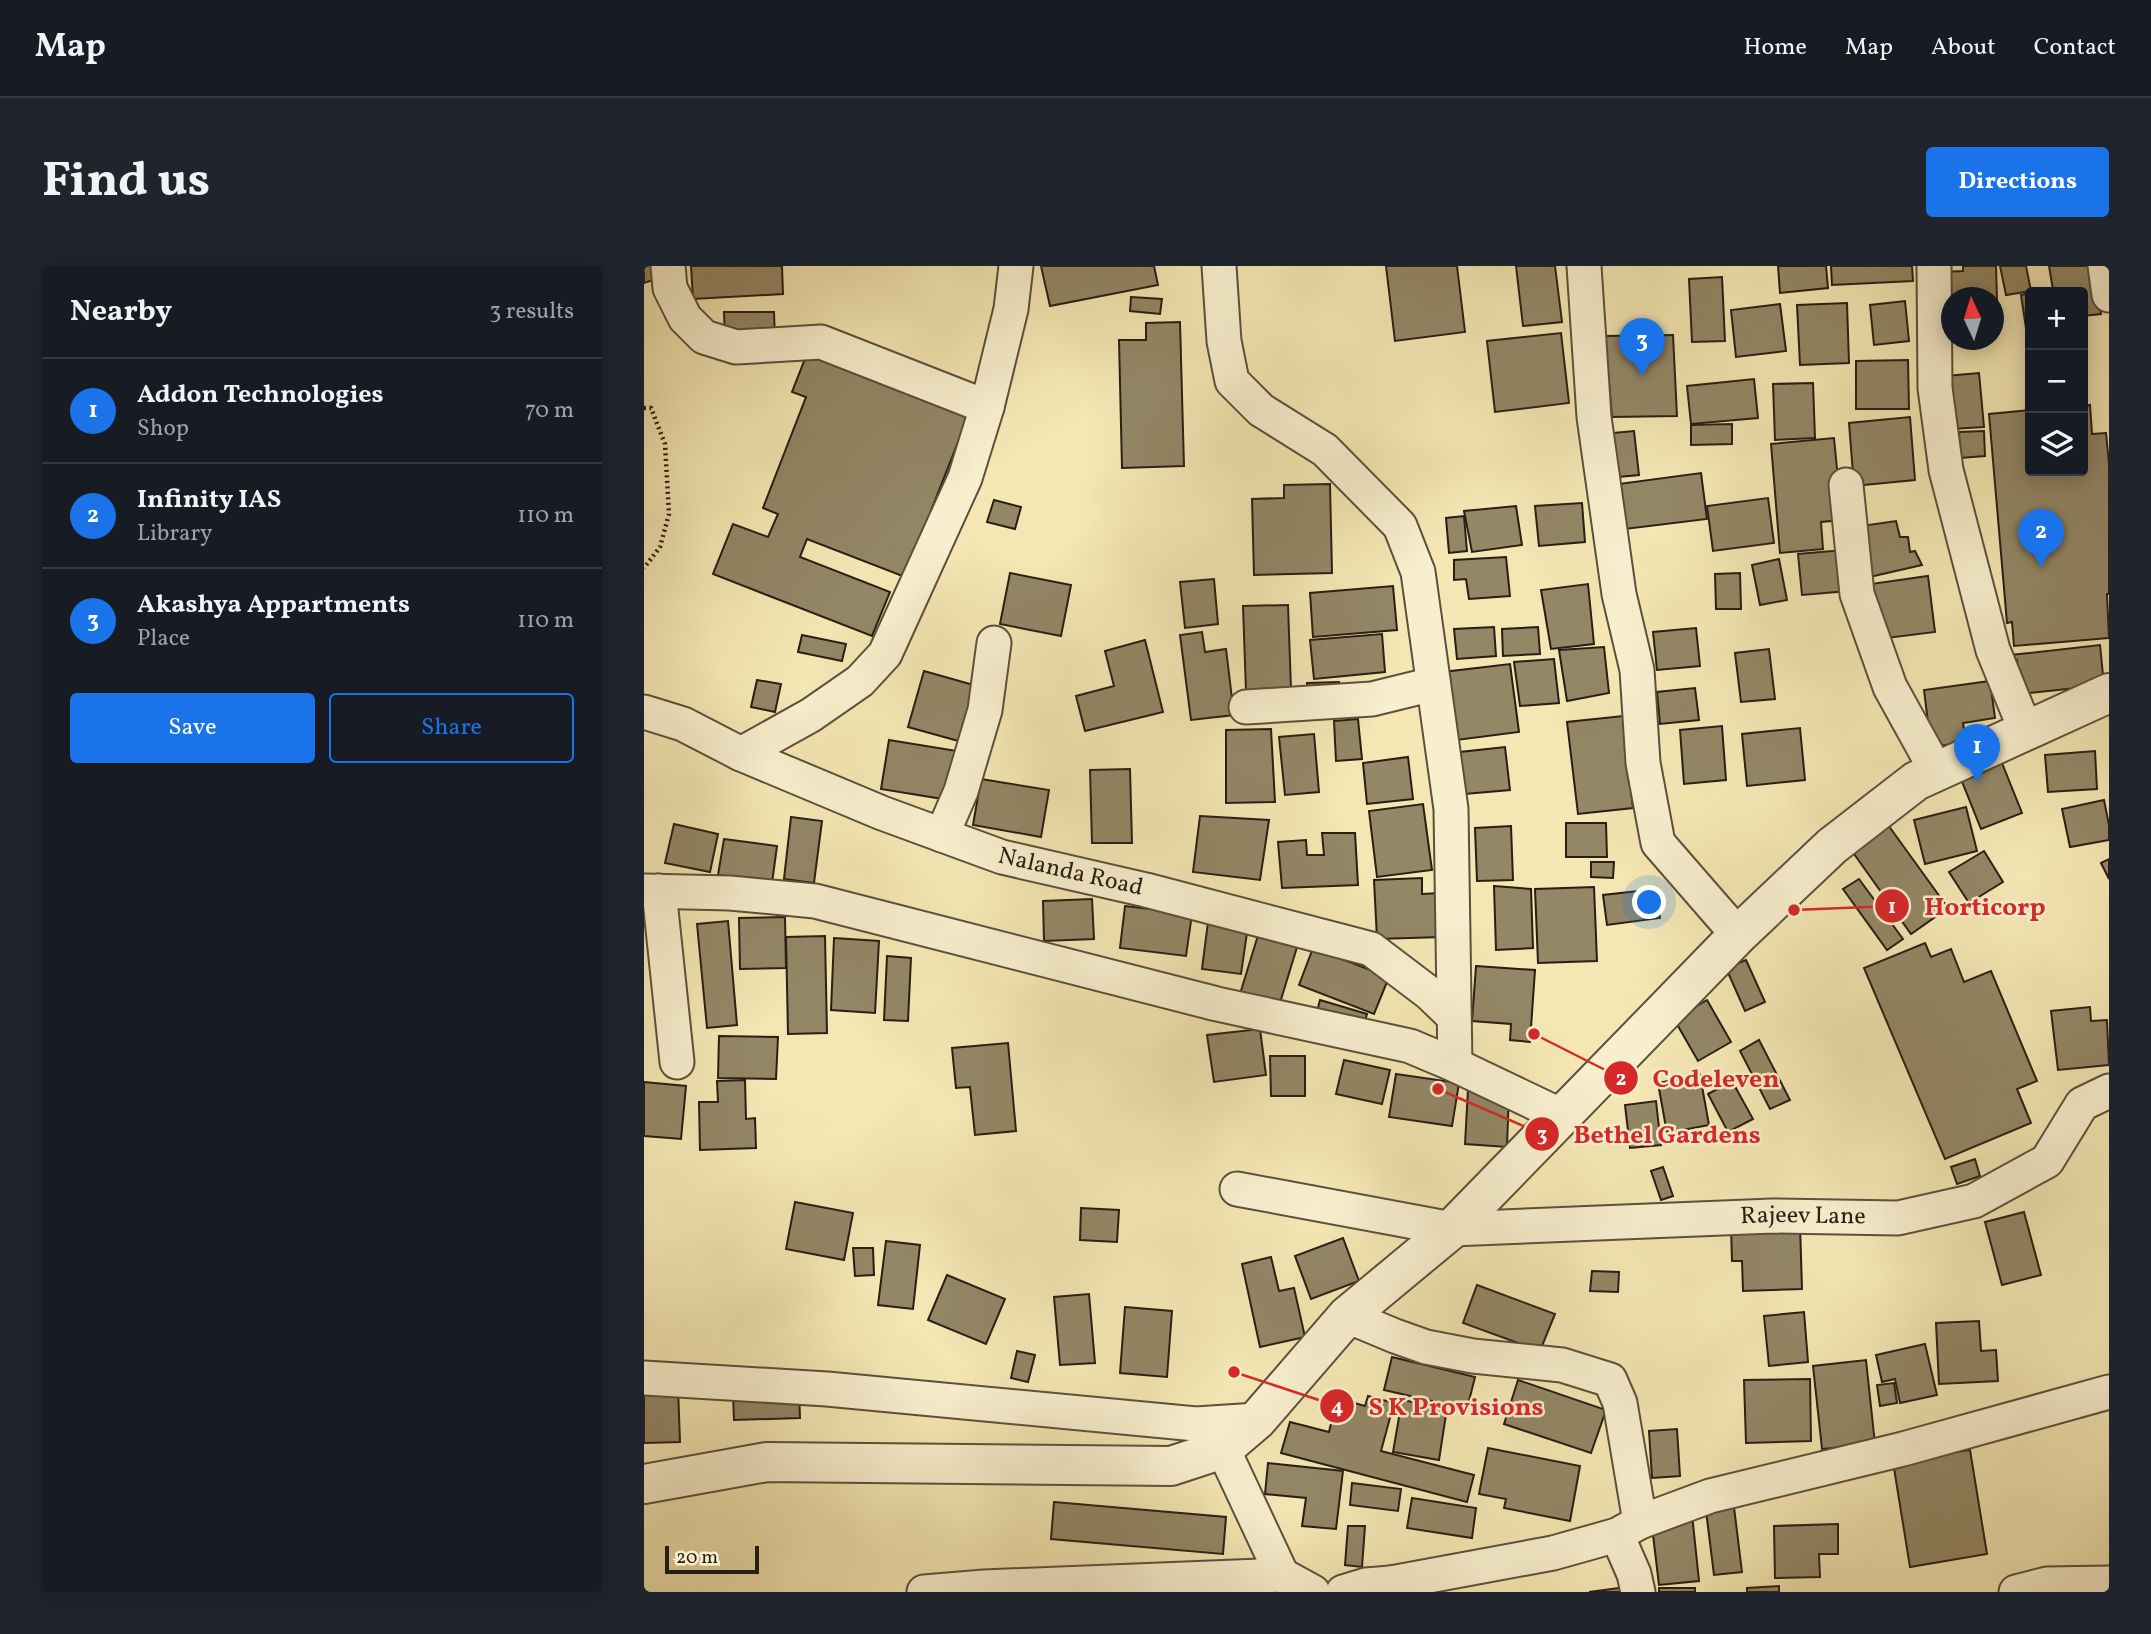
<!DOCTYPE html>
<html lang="en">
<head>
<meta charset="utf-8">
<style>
  :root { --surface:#171b24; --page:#20242c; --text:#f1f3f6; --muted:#9ea1a6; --line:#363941; --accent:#1a73e8 }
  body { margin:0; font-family:Vollkorn,serif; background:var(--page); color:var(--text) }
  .controls { position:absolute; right:21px; top:21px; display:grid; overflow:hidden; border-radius:7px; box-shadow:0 4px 18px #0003 }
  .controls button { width:63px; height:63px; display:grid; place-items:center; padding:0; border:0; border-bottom:2px solid var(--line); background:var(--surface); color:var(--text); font:35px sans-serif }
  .compass { position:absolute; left:1297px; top:21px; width:63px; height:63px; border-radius:50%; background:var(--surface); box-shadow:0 4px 18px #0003; rotate:356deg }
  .scale { position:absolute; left:21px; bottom:18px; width:94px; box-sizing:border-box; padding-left:7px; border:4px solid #291e13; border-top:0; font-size:19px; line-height:24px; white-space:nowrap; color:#291e13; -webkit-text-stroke:5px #f8efce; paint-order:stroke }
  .you { position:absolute; left:1006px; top:637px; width:24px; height:24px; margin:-18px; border:5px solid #fff; border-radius:50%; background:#1a73e8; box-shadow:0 0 0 10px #1a73e833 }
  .badge { display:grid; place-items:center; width:46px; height:46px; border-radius:50%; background:var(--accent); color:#fff; font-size:23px; font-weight:700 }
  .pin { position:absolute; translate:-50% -58px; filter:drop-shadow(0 2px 4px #0008) }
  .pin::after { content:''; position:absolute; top:37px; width:24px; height:21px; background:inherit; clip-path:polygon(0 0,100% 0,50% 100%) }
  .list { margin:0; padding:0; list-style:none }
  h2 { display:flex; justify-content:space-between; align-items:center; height:91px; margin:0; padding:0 28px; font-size:30px }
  h2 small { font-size:23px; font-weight:400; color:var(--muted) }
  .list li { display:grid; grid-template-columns:46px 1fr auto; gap:21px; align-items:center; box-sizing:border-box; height:105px; padding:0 28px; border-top:2px solid var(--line) }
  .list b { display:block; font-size:26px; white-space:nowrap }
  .list p { margin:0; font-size:23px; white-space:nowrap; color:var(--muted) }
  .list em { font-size:23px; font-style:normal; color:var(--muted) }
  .actions { display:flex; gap:14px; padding:21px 28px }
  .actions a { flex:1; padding:16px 0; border:2px solid var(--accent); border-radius:7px; text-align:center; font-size:24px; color:var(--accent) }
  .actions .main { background:var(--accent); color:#fff }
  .icon { flex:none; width:38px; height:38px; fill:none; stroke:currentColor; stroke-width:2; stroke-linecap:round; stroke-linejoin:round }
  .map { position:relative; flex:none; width:1465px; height:1326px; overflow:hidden; border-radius:7px }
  header { display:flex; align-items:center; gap:42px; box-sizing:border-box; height:98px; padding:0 35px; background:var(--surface); border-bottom:2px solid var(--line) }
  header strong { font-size:33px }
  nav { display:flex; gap:38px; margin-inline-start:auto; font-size:24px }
  .intro { display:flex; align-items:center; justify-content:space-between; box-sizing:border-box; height:168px; padding:0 42px }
  h1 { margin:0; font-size:49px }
  .button { padding:18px 32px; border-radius:7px; background:var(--accent); color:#fff; font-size:24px; font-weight:700 }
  main { display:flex; gap:42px; padding:0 42px }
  aside { flex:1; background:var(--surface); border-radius:7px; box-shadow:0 4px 18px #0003 }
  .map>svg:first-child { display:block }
  .building { fill:#938766; stroke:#291e13; stroke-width:2 }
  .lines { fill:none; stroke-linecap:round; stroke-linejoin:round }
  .minor-casing { stroke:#5c503b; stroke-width:37 }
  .tertiary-casing { stroke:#5c503b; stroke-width:42 }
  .path { stroke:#291e13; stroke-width:4.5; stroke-dasharray:2 3.5; stroke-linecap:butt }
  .minor { stroke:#f8efce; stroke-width:33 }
  .tertiary { stroke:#f8efce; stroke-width:38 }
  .labels { text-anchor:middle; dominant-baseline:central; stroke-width:5; stroke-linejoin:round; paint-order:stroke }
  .street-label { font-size:24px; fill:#291e13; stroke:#f8efce }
  .leader { fill:none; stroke:#d62828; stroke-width:2.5 }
  .callout-dot { fill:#d62828; stroke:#f8efce; stroke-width:2.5 }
  .mark-label { font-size:21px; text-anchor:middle; font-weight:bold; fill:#fff }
  .callout-label { font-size:26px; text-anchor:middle; font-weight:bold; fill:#d62828; stroke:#f8efce; stroke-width:5; stroke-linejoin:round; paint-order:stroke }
</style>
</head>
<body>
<header>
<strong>Map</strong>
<nav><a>Home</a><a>Map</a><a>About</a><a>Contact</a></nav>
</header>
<div class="intro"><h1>Find us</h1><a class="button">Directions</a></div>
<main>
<aside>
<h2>Nearby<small>3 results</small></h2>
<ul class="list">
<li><span class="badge">1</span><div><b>Addon Technologies</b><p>Shop</p></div><em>70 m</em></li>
<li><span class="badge">2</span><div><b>Infinity IAS</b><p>Library</p></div><em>110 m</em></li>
<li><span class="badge">3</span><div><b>Akashya Appartments</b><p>Place</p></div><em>110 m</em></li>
</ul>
<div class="actions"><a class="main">Save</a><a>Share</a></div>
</aside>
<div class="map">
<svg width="1465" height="1326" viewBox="0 0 1465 1326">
  <rect width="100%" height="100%" fill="#f4e7b3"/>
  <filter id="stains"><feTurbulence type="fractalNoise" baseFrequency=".00286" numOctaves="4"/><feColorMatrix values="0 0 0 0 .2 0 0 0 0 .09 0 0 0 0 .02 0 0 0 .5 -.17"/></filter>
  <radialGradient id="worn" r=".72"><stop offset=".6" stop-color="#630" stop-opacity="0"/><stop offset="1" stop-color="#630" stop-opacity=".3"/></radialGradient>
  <!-- building -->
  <g class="building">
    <polygon points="0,0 15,0 18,11 0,17"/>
    <polygon points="47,0 138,0 139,28 49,33"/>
    <polygon points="397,0 510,0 514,19 406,40"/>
    <polygon points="742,0 813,0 821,66 751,75"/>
    <polygon points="872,0 911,0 918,56 879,60"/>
    <polygon points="1134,0 1182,0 1184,22 1136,27"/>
    <polygon points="1187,0 1268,0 1269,15 1188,19"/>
    <polygon points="1319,0 1352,0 1354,66 1350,66 1350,32 1308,32 1308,67 1300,68 1298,6 1319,5"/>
    <polygon points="1356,0 1382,0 1387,25 1362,29"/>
    <polygon points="1405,0 1450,0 1457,48 1439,50 1439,26 1393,26 1409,24"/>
    <polygon points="1078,11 1081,75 1048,76 1045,13"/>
    <polygon points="1386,27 1386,68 1383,69 1377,29"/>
    <polygon points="487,31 518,33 516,48 486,45"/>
    <polygon points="1261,35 1265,75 1230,79 1226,39"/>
    <polygon points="1203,37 1205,97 1156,99 1153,39"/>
    <polygon points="1136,38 1142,85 1092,91 1087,44"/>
    <polygon points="80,46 130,46 131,73 81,74"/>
    <polygon points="536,56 540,200 478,202 475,74 502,74 502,57"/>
    <polygon points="1439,65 1442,88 1439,88"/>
    <polygon points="917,67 925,137 851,146 843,75"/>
    <polygon points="1029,69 1033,150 968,151 961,70"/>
    <polygon points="164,85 325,148 261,311 163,273 156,291 246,326 228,370 69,308 89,258 124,271 134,248 119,242 162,131 148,126"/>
    <polygon points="1264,94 1265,143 1212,143 1212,95"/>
    <polygon points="1335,107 1340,161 1307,163 1302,110"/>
    <polygon points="1110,113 1114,152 1047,158 1043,120"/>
    <polygon points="1169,117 1171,172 1131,174 1129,118"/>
    <polygon points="1446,139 1448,168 1462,167 1465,198 1465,328 1463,328 1465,372 1370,380 1368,356 1363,357 1345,148 1386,144 1386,205 1439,205 1439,140"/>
    <polygon points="1266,151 1271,214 1210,220 1205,157"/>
    <polygon points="1088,158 1088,178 1047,179 1047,159"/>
    <polygon points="990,165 995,209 964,212 959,168"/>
    <polygon points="1340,165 1341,190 1316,192 1315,166"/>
    <polygon points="1190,172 1198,254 1177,256 1179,283 1136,287 1127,178"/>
    <polygon points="1057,207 1063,253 973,264 967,219"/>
    <polygon points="686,218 688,307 610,309 608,233 640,232 640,219"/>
    <polygon points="1124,232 1130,277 1069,285 1063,240"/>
    <polygon points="350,234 377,241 371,263 343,256"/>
    <polygon points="938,237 941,276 895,280 891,240"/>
    <polygon points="872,240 878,279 828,286 820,245"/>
    <polygon points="820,250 823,285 805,287 802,252"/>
    <polygon points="1252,255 1256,271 1264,271 1266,286 1271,285 1278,299 1221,312 1210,261"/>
    <polygon points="1200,284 1204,325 1158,329 1154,288"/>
    <polygon points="862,291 866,330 825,333 822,313 810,314 810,294"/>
    <polygon points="1135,293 1143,334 1116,339 1108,299"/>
    <polygon points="366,307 427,319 417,370 356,358"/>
    <polygon points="1096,307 1097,343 1072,343 1071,308"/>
    <polygon points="1284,310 1291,366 1235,373 1227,318"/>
    <polygon points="570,313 574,358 541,362 536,316"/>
    <polygon points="944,318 950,378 907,383 897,324"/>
    <polygon points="749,320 753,364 669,371 666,327"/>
    <polygon points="644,339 647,423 602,425 599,340"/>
    <polygon points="850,361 852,390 813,393 810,363"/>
    <polygon points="894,361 896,388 859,390 858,363"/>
    <polygon points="1052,362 1056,400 1013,404 1009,366"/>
    <polygon points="558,366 561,386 582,383 590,449 547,454 536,369"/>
    <polygon points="738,368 741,406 670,413 666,374"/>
    <polygon points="158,369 202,378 198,395 154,386"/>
    <polygon points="501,374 519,446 441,465 432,430 470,420 461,385"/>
    <polygon points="1456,379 1460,419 1376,428 1373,394 1368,395 1367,389"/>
    <polygon points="960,381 965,427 923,435 915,384"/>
    <polygon points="1125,383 1131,433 1097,436 1091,387"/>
    <polygon points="910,393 915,437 876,440 870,396"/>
    <polygon points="866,398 875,466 805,475 799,406"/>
    <polygon points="280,405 333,420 318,476 264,461"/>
    <polygon points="113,414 137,418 131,446 107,441"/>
    <polygon points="1346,415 1351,452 1319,457 1322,476 1287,481 1280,424"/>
    <polygon points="695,416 696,428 663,430 663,417"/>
    <polygon points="1051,422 1055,454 1016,458 1013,426"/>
    <polygon points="979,450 989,542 934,548 923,456"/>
    <polygon points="714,453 718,493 692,495 690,455"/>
    <polygon points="1078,460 1082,514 1040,518 1036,464"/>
    <polygon points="1156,462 1161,514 1103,520 1098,468"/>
    <polygon points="627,463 631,536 582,537 582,464"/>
    <polygon points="670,468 675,526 641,529 635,471"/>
    <polygon points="245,474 313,485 305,534 237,523"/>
    <polygon points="861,481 866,524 821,528 816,486"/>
    <polygon points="1451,485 1453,523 1404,526 1401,489"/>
    <polygon points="764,491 769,533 723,538 719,497"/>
    <polygon points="1358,497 1378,547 1337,563 1317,513"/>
    <polygon points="486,503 488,577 448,577 446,504"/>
    <polygon points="337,513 405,524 397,571 329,559"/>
    <polygon points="1460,534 1465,559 1465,574 1426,581 1418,543"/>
    <polygon points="779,538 788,604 733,611 725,545"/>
    <polygon points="1322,541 1333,585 1281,598 1270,554"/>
    <polygon points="556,550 625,554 616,614 549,606"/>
    <polygon points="147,551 178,555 170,617 140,613"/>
    <polygon points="1239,552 1304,642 1267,668 1203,578"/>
    <polygon points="922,557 962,557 963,591 922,591"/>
    <polygon points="30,558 74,568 66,606 21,597"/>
    <polygon points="867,560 869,614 833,615 831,562"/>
    <polygon points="678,567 711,567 714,619 638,622 634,576 662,574 663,589 680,589"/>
    <polygon points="80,573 133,580 128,617 74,609"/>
    <polygon points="1340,585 1359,616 1325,637 1305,606"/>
    <polygon points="1465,593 1465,613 1457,597"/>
    <polygon points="947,596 970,596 969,612 947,611"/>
    <polygon points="778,612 778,628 796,627 798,671 733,673 730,614"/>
    <polygon points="1215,613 1259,673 1243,684 1199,623"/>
    <polygon points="850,620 887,623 889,682 852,684"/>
    <polygon points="950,621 953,695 894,697 891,623"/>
    <polygon points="1012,623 1016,652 963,659 959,629"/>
    <polygon points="448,633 450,673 400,675 399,635"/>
    <polygon points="481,640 548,648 542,690 476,682"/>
    <polygon points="565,648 605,653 597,708 558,703"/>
    <polygon points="141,651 142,702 96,703 95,652"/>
    <polygon points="84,655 93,759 63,762 53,658"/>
    <polygon points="615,666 654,678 635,740 596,728"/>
    <polygon points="181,670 183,767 144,768 142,671"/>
    <polygon points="190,672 235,675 231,747 187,744"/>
    <polygon points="1281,677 1287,691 1307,683 1320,716 1347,705 1393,815 1373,823 1387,857 1301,893 1220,702"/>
    <polygon points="669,682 745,711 730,748 655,719"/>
    <polygon points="243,690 267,692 264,755 240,754"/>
    <polygon points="1102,694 1121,736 1101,745 1082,702"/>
    <polygon points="832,700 891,704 886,776 866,774 867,758 828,755"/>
    <polygon points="676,734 723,748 719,762 672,749"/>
    <polygon points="1063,734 1087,776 1054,795 1030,753"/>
    <polygon points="1446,741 1447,755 1463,754 1465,799 1414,804 1407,745"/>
    <polygon points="616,763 622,809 570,816 563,769"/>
    <polygon points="75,770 134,771 132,813 74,812"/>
    <polygon points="1115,774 1146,834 1126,843 1096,785"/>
    <polygon points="364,777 372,865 331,869 326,821 312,822 308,782"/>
    <polygon points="626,790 661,790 661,830 627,830"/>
    <polygon points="700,794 746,804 738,838 692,828"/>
    <polygon points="752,808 815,817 808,860 745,851"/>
    <polygon points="1056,809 1065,859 1023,867 1014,817"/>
    <polygon points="101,814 102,853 111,852 112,882 56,884 55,836 74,836 73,815"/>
    <polygon points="1088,815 1109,853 1084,866 1064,828"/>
    <polygon points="0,816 42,820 37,873 0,870"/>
    <polygon points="824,823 865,825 863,881 821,878"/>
    <polygon points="1012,835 1017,879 986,882 981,839"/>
    <polygon points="1331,893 1336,910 1313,918 1307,901"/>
    <polygon points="1019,901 1029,930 1017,934 1007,905"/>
    <polygon points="151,936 209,947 200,994 142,983"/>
    <polygon points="437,942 475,944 473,976 436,974"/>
    <polygon points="1380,946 1397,1009 1358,1019 1341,956"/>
    <polygon points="1156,959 1158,1023 1099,1025 1098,995 1088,995 1087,961"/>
    <polygon points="699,972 715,1015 667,1033 651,990"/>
    <polygon points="242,975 276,979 269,1043 234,1039"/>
    <polygon points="209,982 229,982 230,1009 211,1010"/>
    <polygon points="627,991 635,1025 650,1022 661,1071 616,1081 598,998"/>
    <polygon points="948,1005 975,1006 974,1026 946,1025"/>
    <polygon points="303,1009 361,1033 342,1078 284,1054"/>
    <polygon points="833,1019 911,1048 896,1085 819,1057"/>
    <polygon points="445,1028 451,1097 416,1099 410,1031"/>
    <polygon points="481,1041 528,1045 523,1111 476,1107"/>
    <polygon points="1160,1046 1164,1096 1125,1100 1120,1050"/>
    <polygon points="1335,1055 1337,1085 1352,1084 1354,1115 1295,1118 1292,1057"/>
    <polygon points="1281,1078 1293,1129 1256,1137 1251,1113 1238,1116 1232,1089"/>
    <polygon points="373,1085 391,1089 384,1116 367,1112"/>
    <polygon points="748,1091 831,1111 823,1143 740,1124"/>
    <polygon points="1222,1094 1231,1178 1178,1183 1169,1100"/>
    <polygon points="1166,1113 1167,1175 1102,1177 1100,1114"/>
    <polygon points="874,1114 962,1144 947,1187 860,1158"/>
    <polygon points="1250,1117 1253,1137 1236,1140 1233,1119"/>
    <polygon points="34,1121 36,1176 0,1177 0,1122"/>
    <polygon points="155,1126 156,1152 90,1154 89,1128"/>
    <polygon points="724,1130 750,1137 737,1185 830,1209 823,1236 637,1187 646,1156 685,1166 693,1132 721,1140"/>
    <polygon points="758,1134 803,1142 795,1194 749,1186"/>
    <polygon points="1033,1163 1036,1210 1008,1212 1005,1165"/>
    <polygon points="844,1182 936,1200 926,1255 860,1242 862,1233 835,1228"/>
    <polygon points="1326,1184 1343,1288 1266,1301 1249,1196"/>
    <polygon points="624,1197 699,1205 692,1263 658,1260 662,1232 621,1228"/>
    <polygon points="708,1217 757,1223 754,1245 706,1239"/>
    <polygon points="768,1232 832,1242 828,1272 763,1262"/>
    <polygon points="1089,1233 1098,1306 1070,1309 1061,1237"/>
    <polygon points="410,1236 582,1251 579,1288 407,1273"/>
    <polygon points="1048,1248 1055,1315 1015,1319 1007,1252"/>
    <polygon points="1194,1258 1194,1288 1175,1288 1176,1311 1131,1312 1130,1260"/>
    <polygon points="704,1260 721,1260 718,1301 701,1299"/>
    <polygon points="1135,1320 1135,1326 1103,1326 1103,1322"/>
    <polygon points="982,1321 983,1326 945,1326"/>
    <rect x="1015" y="1322" width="36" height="4"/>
  </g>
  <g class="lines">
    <defs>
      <g id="minor">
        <polyline points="24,0 26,22 41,52 60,71 92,81 177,76 343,141"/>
        <polyline points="575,0 580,75 588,115 617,144 681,184 756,260 774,306 807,543 811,799"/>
        <polyline points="940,0 950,151 975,328 993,404 999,497 1014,577 1094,669"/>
        <polyline points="1290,0 1291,122 1302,204 1349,384 1382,465"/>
        <polyline points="1461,0 1465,29"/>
        <polyline points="1202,219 1213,328 1246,421 1293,506"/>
        <polyline points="602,441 728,433 789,418"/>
        <path id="s1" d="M0,446L39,458L97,488L238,547L358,591L502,624L727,683L785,727L809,750"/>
        <polyline points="97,488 167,449 216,415 241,388 321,212 343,141 367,43 372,0"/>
        <polyline points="298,569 317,525 341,444 350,377"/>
        <polyline points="0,625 86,627 171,635 573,738 766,780 811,799 918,850"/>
        <polyline points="15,625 33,796"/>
        <path id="s2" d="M593,923L808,963L1128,950L1254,952L1330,935L1403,895L1438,838L1465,825"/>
        <polyline points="703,1050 751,1070 782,1081 829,1090 918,1099 966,1114 976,1137 996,1256"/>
        <polyline points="0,1112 183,1123 552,1158 613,1154"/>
        <polyline points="579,1183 638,1309 669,1326"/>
        <polyline points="973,1269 990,1308 994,1326"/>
        <polyline points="747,1317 909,1287 973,1269 996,1256 1066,1230 1259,1183 1465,1126"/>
        <polyline points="280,1326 340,1321 638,1309"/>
        <polyline points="699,1326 722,1319 747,1317 747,1326"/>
        <polyline points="1372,1326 1403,1318 1465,1317"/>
      </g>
      <polyline id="tertiary" points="0,1218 123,1196 527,1200 579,1183 613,1154 703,1050 808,963 1094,669 1188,580 1272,515 1465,427"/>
    </defs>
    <!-- minor casing -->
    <use href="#minor" class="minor-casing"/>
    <!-- tertiary casing -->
    <use href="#tertiary" class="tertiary-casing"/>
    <!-- path -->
    <polyline class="path" points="0,142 7,142 21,178 25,248 16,281 0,302"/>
    <!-- minor -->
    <use href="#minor" class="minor"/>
    <!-- tertiary -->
    <use href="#tertiary" class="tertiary"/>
  </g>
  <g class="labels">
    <!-- street labels -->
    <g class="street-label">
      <text stroke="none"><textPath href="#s1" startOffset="457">Nalanda Road</textPath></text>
      <text stroke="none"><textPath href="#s2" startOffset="570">Rajeev Lane</textPath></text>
    </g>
  </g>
  <!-- callouts -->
  <path class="leader" d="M1150 644L1248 640M890 768L977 812M794 823L898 868M590 1106L693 1140"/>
  <g class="callout-dot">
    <circle cx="1150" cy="644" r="7"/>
    <circle cx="890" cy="768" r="7"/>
    <circle cx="794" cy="823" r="7"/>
    <circle cx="590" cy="1106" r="7"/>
    <circle cx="1248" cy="640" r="18"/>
    <circle cx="977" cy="812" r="18"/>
    <circle cx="898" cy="868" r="18"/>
    <circle cx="693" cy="1140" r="18"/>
  </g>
  <g class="mark-label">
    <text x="1248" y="647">1</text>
    <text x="977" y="819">2</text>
    <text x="898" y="875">3</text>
    <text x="693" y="1147">4</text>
  </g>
  <g class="callout-label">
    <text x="1341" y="649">Horticorp</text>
    <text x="1072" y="821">Codeleven</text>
    <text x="1023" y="877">Bethel Gardens</text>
    <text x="812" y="1149">S K Provisions</text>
  </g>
  <rect width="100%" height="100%" filter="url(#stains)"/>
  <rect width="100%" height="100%" fill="url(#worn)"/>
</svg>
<div class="controls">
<button>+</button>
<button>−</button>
<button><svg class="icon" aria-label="layers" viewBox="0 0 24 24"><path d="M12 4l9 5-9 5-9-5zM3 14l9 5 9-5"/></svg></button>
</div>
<svg class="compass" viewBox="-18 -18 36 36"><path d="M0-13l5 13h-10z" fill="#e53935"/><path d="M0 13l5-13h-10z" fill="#9ea1a6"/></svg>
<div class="scale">20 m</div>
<div class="you"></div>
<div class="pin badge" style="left:1333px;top:516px">1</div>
<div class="pin badge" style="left:1397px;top:301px">2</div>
<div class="pin badge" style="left:998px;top:110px">3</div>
</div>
</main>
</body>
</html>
